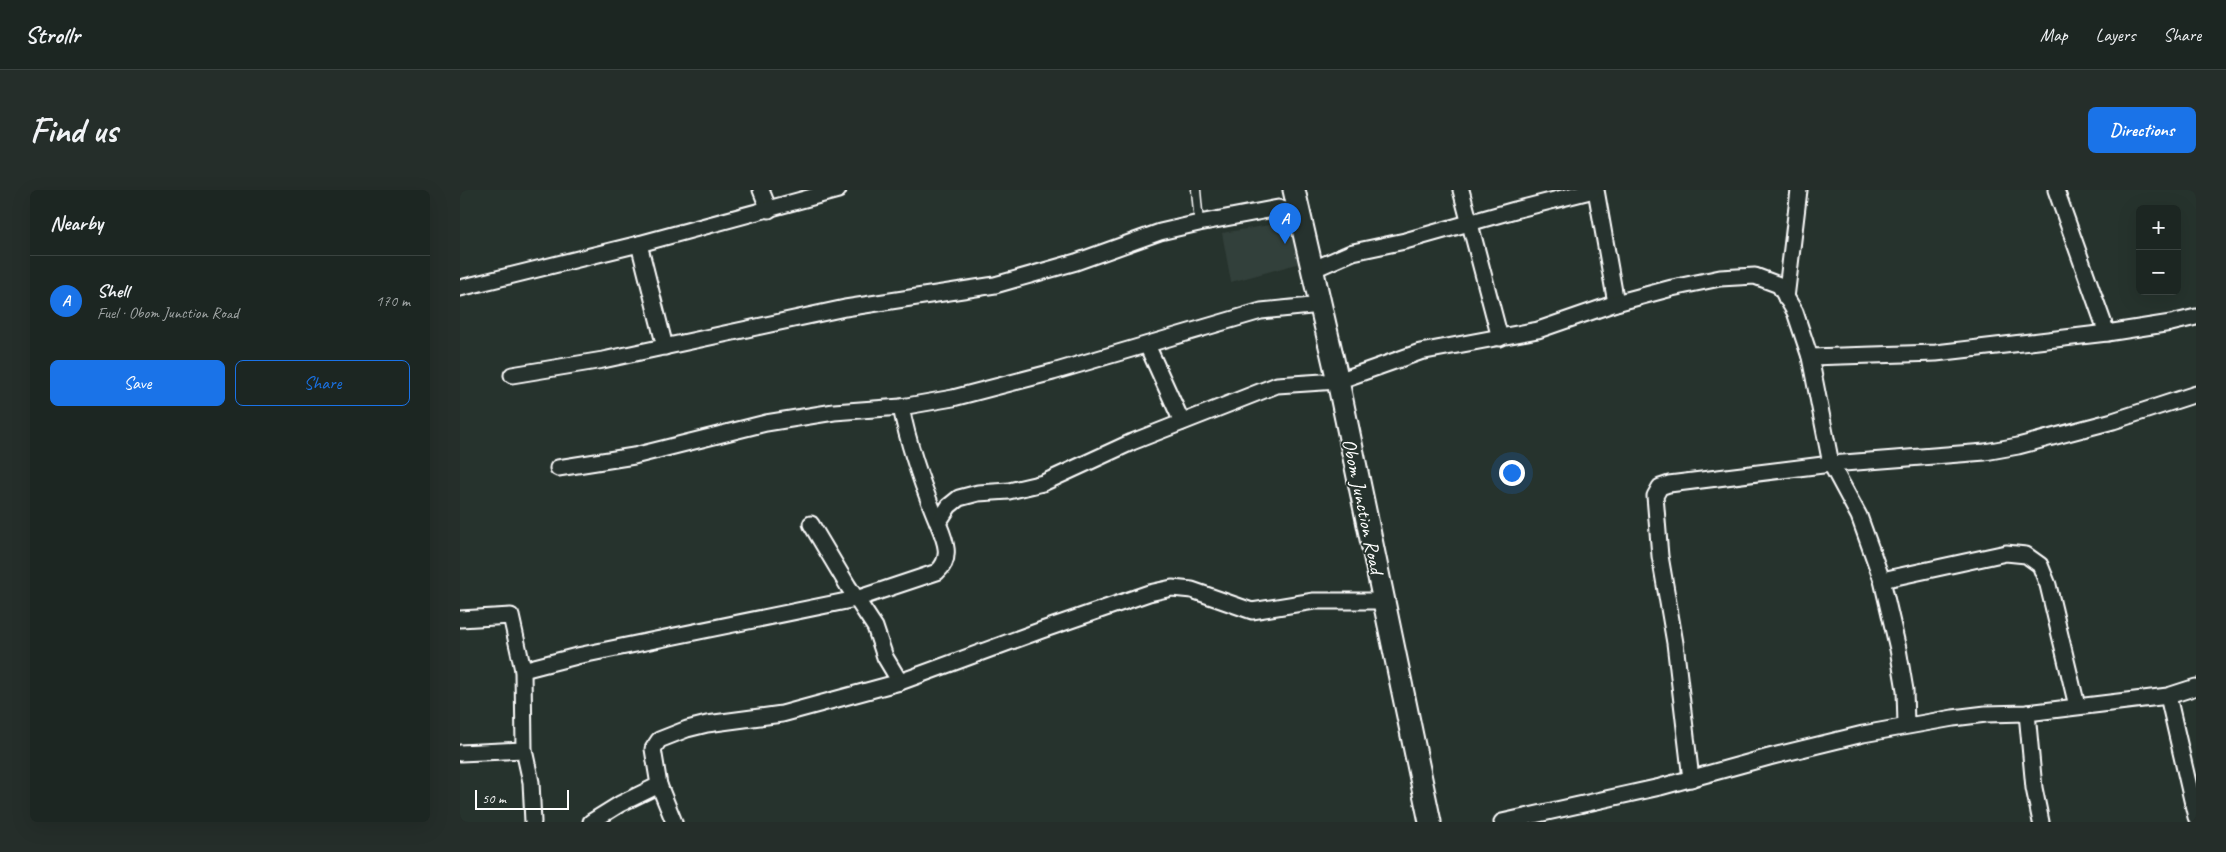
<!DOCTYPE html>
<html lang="en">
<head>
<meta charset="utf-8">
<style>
  :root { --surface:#1c2622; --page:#252e2a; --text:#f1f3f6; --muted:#a0a5a5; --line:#3a4340; --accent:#1a73e8 }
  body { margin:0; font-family:Caveat,sans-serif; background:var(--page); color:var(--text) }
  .controls { position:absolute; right:15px; top:15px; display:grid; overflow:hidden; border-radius:8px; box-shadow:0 5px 20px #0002 }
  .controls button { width:45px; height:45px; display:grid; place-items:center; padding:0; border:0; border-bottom:1px solid var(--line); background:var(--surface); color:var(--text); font:25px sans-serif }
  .scale { position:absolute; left:15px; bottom:12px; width:94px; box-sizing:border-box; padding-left:5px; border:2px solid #fff; border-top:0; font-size:14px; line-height:18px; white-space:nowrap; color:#fff; -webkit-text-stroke:4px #26332d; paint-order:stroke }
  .you { position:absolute; left:1051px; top:282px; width:18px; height:18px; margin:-12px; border:4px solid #fff; border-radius:50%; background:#1a73e8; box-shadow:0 0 0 8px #1a73e833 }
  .badge { display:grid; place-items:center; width:32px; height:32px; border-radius:50%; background:var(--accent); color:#fff; font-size:16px; font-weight:700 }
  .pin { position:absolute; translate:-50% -41px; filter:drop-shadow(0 1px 2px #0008) }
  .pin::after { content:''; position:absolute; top:26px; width:18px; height:15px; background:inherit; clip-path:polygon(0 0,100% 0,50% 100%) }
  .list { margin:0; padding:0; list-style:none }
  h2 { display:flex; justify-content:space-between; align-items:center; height:65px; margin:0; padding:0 20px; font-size:21px }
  h2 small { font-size:16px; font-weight:400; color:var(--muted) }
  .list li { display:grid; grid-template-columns:32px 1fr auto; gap:15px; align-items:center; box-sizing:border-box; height:90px; padding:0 20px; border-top:1px solid var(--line) }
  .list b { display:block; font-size:19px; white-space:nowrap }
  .list p { margin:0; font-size:16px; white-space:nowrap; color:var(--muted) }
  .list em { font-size:16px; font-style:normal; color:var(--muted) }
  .actions { display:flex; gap:10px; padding:15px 20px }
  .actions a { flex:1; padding:11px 0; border:1px solid var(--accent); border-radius:8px; text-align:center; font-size:18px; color:var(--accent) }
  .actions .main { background:var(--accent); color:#fff }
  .map { position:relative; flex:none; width:1736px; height:632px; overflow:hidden; border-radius:8px }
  header { display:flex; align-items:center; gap:30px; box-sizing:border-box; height:70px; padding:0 25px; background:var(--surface); border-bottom:1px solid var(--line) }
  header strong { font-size:24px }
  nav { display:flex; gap:28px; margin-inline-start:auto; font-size:18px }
  .intro { display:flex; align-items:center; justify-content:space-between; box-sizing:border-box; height:120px; padding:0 30px }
  h1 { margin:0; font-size:35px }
  .button { padding:12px 22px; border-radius:8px; background:var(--accent); color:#fff; font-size:18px; font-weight:700 }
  main { display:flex; gap:30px; padding:0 30px }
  aside { flex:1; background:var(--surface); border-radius:8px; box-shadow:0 5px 20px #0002 }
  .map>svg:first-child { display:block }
  .built { fill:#333f3a }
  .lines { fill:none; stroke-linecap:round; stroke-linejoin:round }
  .lane-casing { stroke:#fff; stroke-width:11 }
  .street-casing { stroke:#fff; stroke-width:19 }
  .secondary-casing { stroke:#fff; stroke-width:25 }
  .lane { stroke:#26332d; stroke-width:8 }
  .street { stroke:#26332d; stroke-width:15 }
  .secondary { stroke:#26332d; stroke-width:21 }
  .labels { text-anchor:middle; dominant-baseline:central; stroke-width:4; stroke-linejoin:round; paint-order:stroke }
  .street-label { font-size:20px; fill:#fff; stroke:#26332d }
</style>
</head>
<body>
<header>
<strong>Strollr</strong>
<nav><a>Map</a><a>Layers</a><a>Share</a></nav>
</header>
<div class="intro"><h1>Find us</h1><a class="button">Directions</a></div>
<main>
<aside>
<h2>Nearby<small></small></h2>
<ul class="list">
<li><span class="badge">A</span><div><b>Shell</b><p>Fuel · Obom Junction Road</p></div><em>170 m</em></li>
</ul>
<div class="actions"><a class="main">Save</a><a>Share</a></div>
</aside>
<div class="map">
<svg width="1736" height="632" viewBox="0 0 1736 632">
  <rect width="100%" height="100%" fill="#26332d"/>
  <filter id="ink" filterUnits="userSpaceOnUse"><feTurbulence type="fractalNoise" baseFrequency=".02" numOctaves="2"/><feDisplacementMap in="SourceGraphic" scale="10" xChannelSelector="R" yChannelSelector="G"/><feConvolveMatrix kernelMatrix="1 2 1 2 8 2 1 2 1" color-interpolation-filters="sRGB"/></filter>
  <g filter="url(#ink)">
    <!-- built -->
    <polygon class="built" points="838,30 848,71 771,92 762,43"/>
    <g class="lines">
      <defs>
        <polyline id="lane" points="736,0 739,33"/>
        <g id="street">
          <polyline points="301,0 309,20"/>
          <polyline points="1001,0 1040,148"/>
          <polyline points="1136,0 1156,113"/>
          <polyline points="1596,0 1647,143"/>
          <polyline points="179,54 205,157"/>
          <polyline points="854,79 893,62 945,51 1055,20 1134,0"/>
          <polyline points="0,98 179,54 378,0"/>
          <polyline points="1326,108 1339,0"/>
          <polyline points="687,155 722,232"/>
          <polyline points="1350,167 1476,163 1647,143 1711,133 1736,127"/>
          <polyline points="52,185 143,170 385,118 535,95 616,72 700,42 739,33 818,18 839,24"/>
          <path d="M441,217C449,258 462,295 478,333"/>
          <polyline points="98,278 174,266 306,233 374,222 441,217 493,208 593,182 801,121 861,115"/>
          <polyline points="351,334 388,396 415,437 425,467 440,492"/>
          <polyline points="1422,390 1546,363 1566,365 1580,375 1588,395 1617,516"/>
          <polyline points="0,429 51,426 63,480 64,560 71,592 73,632"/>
          <path d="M63,480L117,466L396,409L477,382C493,368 485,350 478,333L489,316L499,308L518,303L549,301L583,293L672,252L817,195L878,191L960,162L1078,140L1156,113L1212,98L1260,88L1295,86L1319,95L1335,122L1350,167L1371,274L1399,326L1422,390L1438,459L1445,500L1446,535"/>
          <polyline points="1708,506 1736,627"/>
          <polyline points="1567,523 1574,598 1581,632"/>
          <polyline points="0,563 64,560"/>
          <polyline points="1231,589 1215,453 1200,366 1195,306 1200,297 1209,294 1371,274 1525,262 1558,256 1653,231 1736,204"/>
          <polyline points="199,595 214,632"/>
          <polyline points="131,632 160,614 199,595 193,559 199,550 227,539 247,534 322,524 440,492 582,440 689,403 712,398 732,400 792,421 854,411 923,411"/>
          <polyline points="1042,632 1200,597 1309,567 1403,544 1493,528 1526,524 1567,523 1708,506 1736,497"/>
        </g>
        <polyline id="secondary" points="834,0 878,191 970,632"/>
      </defs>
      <!-- lane casing -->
      <use href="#lane" class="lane-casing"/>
      <!-- street casing -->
      <use href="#street" class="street-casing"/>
      <!-- secondary casing -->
      <use href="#secondary" class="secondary-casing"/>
      <!-- lane -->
      <use href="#lane" class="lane"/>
      <!-- street -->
      <use href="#street" class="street"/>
      <!-- secondary -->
      <use href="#secondary" class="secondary"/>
    </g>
  </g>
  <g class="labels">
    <!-- street labels -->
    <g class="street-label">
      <text transform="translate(903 316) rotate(78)">Obom Junction Road</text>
    </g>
  </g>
</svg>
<div class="controls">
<button>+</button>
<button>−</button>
</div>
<div class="scale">50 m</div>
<div class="you"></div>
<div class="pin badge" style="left:825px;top:54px">A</div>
</div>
</main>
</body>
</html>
